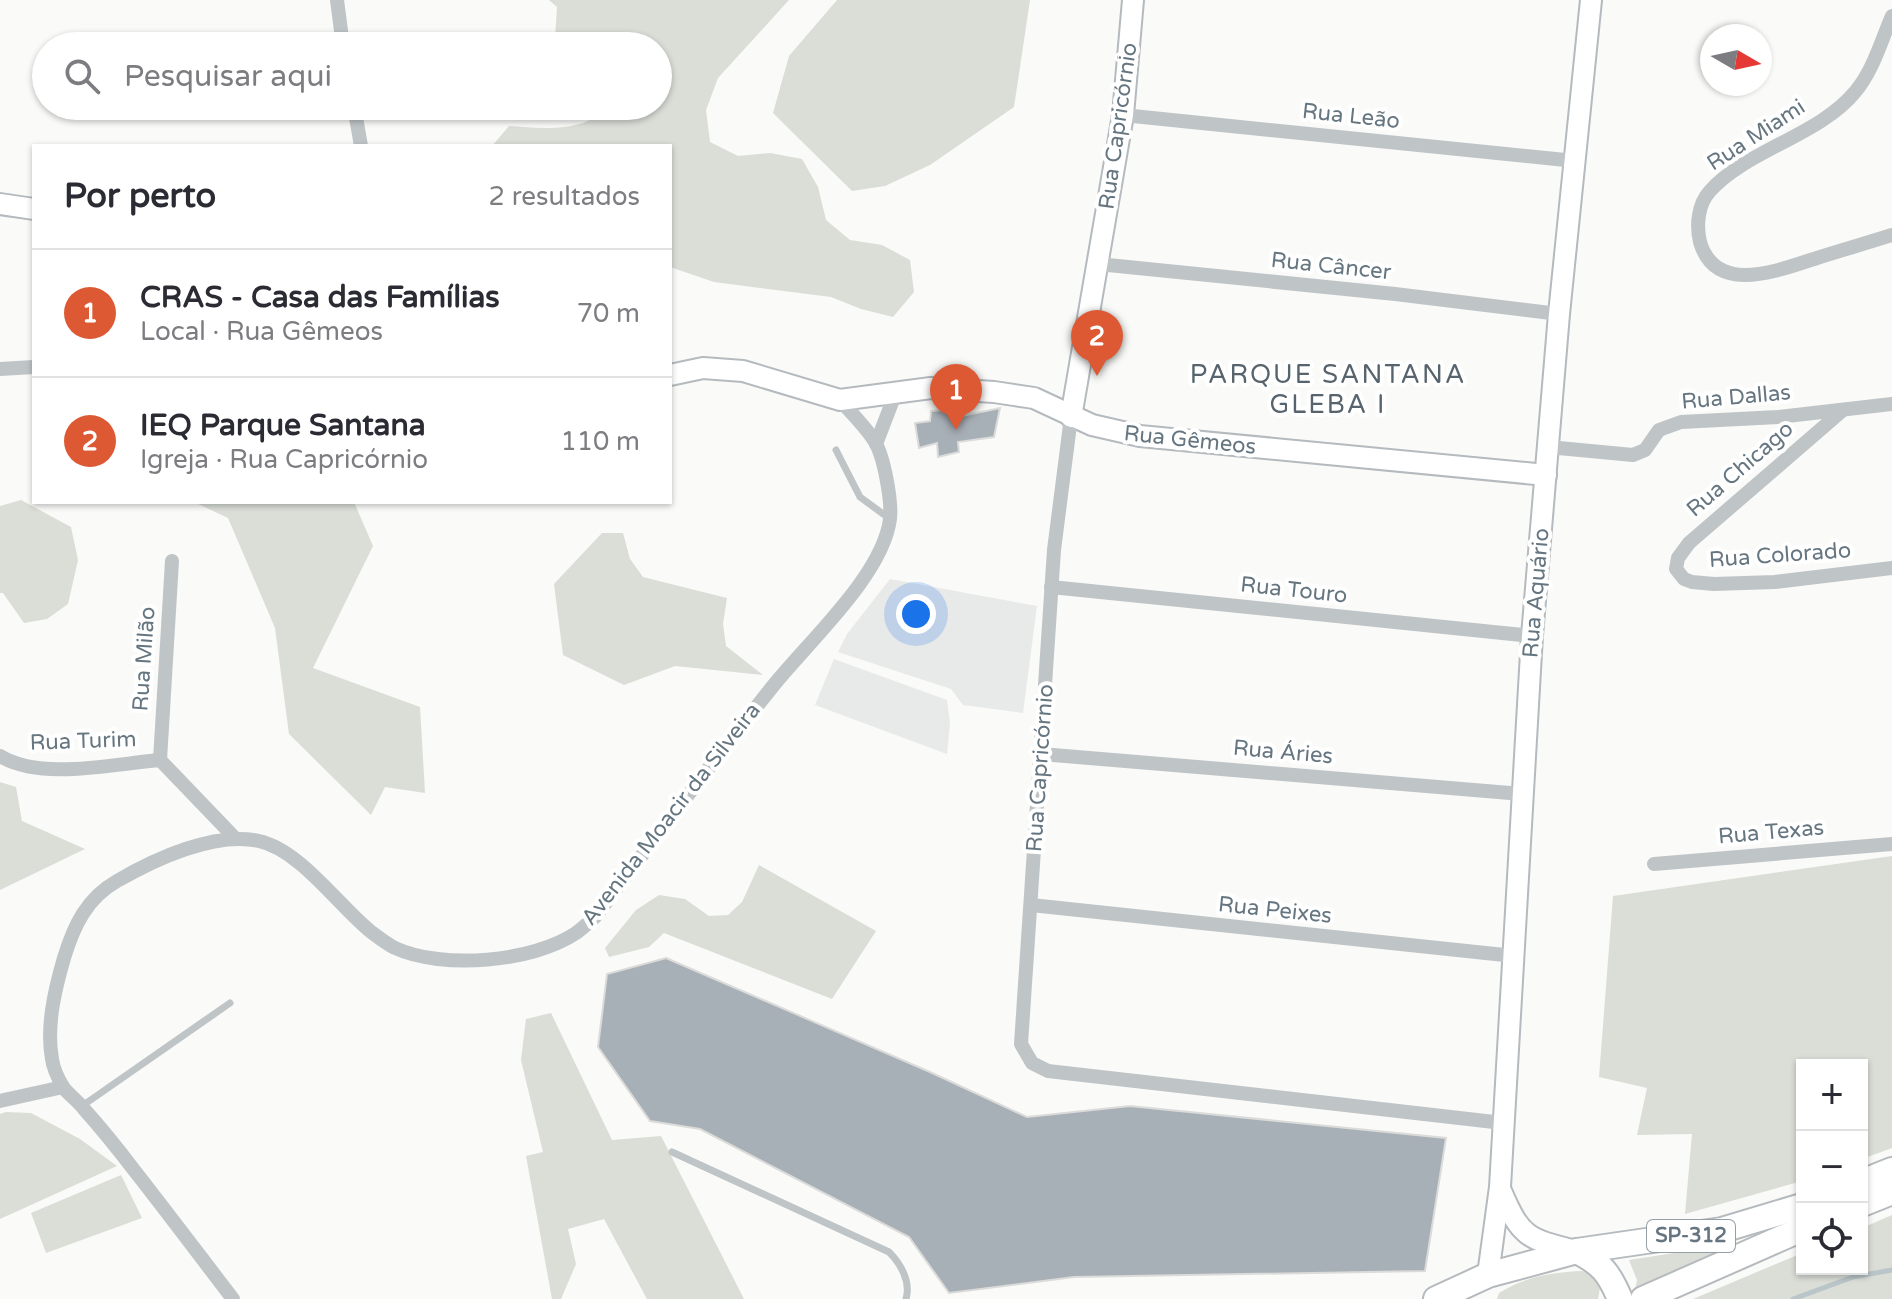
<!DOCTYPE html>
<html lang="pt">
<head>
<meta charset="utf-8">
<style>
  :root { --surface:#fff; --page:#f7f7f7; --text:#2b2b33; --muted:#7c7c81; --line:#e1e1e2; --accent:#dd5934 }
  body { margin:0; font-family:"Varela Round",sans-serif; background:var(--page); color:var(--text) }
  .controls { position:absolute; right:24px; bottom:24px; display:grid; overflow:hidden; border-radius:0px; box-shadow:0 2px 6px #0004 }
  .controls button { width:72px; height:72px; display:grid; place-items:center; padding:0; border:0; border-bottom:2px solid var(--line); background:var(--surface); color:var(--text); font:40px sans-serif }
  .compass { position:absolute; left:1700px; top:24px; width:72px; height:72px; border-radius:50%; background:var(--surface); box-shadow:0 2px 6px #0004; rotate:99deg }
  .you { position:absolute; left:916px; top:614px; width:28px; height:28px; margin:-20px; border:6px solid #fff; border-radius:50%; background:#1a73e8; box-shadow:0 0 0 12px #1a73e833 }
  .badge { display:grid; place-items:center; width:52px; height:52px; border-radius:50%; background:var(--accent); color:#fff; font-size:26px; font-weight:700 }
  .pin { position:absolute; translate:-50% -66px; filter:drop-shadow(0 2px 4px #0008) }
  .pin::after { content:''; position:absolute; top:42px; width:28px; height:24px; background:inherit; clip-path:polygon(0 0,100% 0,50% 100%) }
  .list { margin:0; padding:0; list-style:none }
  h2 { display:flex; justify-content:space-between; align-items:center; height:104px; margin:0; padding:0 32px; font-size:34px }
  h2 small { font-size:26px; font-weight:400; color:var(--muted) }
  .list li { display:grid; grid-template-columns:52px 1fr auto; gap:24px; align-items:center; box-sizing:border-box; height:128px; padding:0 32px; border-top:2px solid var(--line) }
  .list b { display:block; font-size:30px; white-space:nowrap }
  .list p { margin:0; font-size:26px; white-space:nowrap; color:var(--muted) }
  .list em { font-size:26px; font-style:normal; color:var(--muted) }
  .icon { flex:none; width:44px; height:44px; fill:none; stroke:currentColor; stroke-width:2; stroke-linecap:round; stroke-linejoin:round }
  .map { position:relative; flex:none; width:1892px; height:1299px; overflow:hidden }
  .search { position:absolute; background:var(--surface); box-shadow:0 2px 6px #0004; left:32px; top:32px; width:640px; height:88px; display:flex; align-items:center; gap:20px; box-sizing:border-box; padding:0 28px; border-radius:44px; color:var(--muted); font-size:30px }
  .panel { position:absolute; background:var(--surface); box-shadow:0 2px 6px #0004; left:32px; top:144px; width:640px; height:360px; border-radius:0px }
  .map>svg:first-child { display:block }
  .built { fill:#e8e9e9 }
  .green { fill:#daded7 }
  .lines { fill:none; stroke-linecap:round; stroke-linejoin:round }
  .stream { stroke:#b9c5c9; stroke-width:5 }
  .building { fill:#a8b0b7; stroke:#dbdbda; stroke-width:2 }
  .secondary-casing { stroke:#b4babe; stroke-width:24 }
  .primary-casing { stroke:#b5babe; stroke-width:28 }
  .lane { stroke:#bfc4c7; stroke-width:7 }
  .street { stroke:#bfc4c7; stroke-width:14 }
  .secondary { stroke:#fff; stroke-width:20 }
  .primary { stroke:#fff; stroke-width:24 }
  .labels { text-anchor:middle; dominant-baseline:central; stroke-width:8; stroke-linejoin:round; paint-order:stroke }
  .shield { fill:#fff; stroke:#949fa7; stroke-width:2 }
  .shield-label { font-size:20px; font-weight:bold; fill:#667681 }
  .street-label { font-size:22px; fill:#667681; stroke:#fff }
  .quarter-label { font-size:26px; letter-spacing:2px; fill:#57646d; stroke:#fff }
</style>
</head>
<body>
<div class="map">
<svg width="1892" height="1299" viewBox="0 0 1892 1299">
  <rect width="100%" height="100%" fill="#fafaf8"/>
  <!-- built -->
  <g class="built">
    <polygon points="890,579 1037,606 1023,713 963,705 951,689 838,652 847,634"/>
    <polygon points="834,659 947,700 950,723 947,754 815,705"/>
  </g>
  <!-- green -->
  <g class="green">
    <path d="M549,0H789L718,78L706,110L710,142L738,156L770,153L802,159L818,187L826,220L850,240L882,245L910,260L914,292L893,317L861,309L831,297L714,282L670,267V146H492L509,126C541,128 585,134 608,106H658V46H561L555,38L557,7Z"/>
    <polygon points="837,0 1030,0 1014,107 930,165 885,186 852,191 773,113 789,56"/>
    <polygon points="21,500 71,527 78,560 68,604 47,619 24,623 3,593 0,593 0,506"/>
    <polygon points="194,502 354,502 373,546 313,668 420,707 425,793 385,787 371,815 289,734 275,628 228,518"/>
    <polygon points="602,533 623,533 630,559 643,577 727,598 723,624 726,646 763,675 675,666 624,685 563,655 554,584"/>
    <polygon points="0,782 16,787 22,821 85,849 0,890"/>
    <polygon points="1892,856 1892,1148 1862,1159 1862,1065 1802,1065 1802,1181 1685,1214 1692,1134 1637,1135 1647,1088 1599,1077 1613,896"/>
    <polygon points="759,865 876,931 832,999 664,933 649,947 609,957 605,948 636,910 659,895 685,899 709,916 728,915 742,902"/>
    <polygon points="551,1013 612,1140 661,1136 744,1299 647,1299 604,1219 568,1229 576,1264 561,1299 552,1299 526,1156 543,1152 521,1060 526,1019"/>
    <polygon points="6,1112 31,1113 80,1139 117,1166 0,1219 0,1114"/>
    <polygon points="121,1175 142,1218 46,1253 31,1213"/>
    <polygon points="1892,1215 1892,1299 1693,1299 1802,1253 1802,1269 1862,1269 1862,1228"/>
    <polygon points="1739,1243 1635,1290 1637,1280 1629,1260"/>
    <path d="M1582,1271L1594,1276L1600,1288L1598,1299H1497L1499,1293C1524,1277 1553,1272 1582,1271Z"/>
  </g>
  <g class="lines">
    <!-- stream -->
    <polyline class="stream" points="1793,1299 1853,1277 1892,1270"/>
  </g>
  <!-- building -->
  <g class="building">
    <polygon points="1000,408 994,437 958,442 959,452 938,457 937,443 919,448 915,423 930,421 931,411 955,409 957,417"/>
    <polygon points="666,958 930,1072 1027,1117 1130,1106 1446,1138 1425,1271 1074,1277 949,1293 909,1237 700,1129 650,1121 598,1047 607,974"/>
  </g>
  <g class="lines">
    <defs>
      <g id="secondary">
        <polyline points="0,204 34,209"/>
        <polyline points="670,375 703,368 743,371 840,400 931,388 994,392 1034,398 1092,425 1140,436 1546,475"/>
        <polyline points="1071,417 1123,115 1133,0"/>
        <path d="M1501,1191C1521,1238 1528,1239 1576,1251"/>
        <polyline points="1488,1275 1500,1187 1532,636 1559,314 1591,0"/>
      </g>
      <g id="primary">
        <polyline points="1862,1182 1892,1170"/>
        <polyline points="1862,1204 1892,1192"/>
        <path d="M1577,1251C1602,1264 1609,1273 1620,1299"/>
        <polyline points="1436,1299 1488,1275 1577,1251 1722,1230 1802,1206"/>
        <polyline points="1643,1299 1802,1229"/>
      </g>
    </defs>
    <!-- secondary casing -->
    <use href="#secondary" class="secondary-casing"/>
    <!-- primary casing -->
    <use href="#primary" class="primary-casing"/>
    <!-- lane -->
    <g class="lane">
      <polyline points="836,450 860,497 890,519"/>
      <polyline points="82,1106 230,1003"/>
      <path d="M672,1152L889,1252C901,1264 911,1282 906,1299"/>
    </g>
    <!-- street -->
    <g class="street">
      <polyline points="337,0 343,46"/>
      <path d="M1892,16C1881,41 1873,71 1855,92C1820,135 1745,151 1710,191C1698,204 1696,225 1700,242C1716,297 1781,269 1817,258C1842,250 1867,243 1892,235"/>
      <polyline points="354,106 361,146"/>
      <polyline points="1123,115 1575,161"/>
      <polyline points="1098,264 1395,294 1559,314"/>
      <polyline points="0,369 34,367"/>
      <polyline points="1843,410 1689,543 1678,558 1676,569 1684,579 1692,582 1714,584 1775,582 1892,568"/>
      <polyline points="1071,417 1054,550 1021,1044 1032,1063 1048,1071 1503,1123"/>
      <polyline points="876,444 896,392"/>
      <polyline points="1548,447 1633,455 1645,450 1659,430 1681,422 1778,417 1892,404"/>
      <polyline points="1051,587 1532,636"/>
      <polyline points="1041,754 1522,794"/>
      <path d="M0,756C41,781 113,764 160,760L234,837"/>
      <polyline points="160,760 172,561"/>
      <polyline points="1654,864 1892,844"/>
      <polyline points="1031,905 1514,956"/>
      <polyline points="0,1101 63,1087"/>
      <path d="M233,1299C200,1256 167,1212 134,1170C118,1149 101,1128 84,1109C78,1101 69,1095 63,1087C59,1080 53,1067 52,1059C46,1026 55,989 64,958C74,925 87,898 117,881C155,859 215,831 259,841C300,850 338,905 370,931C378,937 387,944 395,948C443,970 533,962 576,933C583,928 589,922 595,917C654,840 712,762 773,686C808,642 883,575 890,519C892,501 884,457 875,442C866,427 851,413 840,400"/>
    </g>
    <!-- secondary -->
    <use href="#secondary" class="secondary"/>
    <!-- primary -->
    <use href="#primary" class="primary"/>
  </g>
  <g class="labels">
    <!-- shield labels -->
    <rect class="shield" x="1647" y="1220" width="88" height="32" rx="6"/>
    <g class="shield-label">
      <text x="1691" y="1236">SP-312</text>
    </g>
    <!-- street labels -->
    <g class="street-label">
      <text transform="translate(1351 116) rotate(6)">Rua Leão</text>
      <text transform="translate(1118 126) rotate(-82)">Rua Capricórnio</text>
      <text transform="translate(1756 135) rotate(-33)">Rua Miami</text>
      <text transform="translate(1331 266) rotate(6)">Rua Câncer</text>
      <text transform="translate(1736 397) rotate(-5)">Rua Dallas</text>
      <text transform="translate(1190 440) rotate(6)">Rua Gêmeos</text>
      <text transform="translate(1740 469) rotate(-41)">Rua Chicago</text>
      <text transform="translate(1780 555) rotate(-4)">Rua Colorado</text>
      <text transform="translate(1294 590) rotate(6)">Rua Touro</text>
      <text transform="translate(1536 593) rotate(-85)">Rua Aquário</text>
      <text transform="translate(144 659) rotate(-86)">Rua Milão</text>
      <text transform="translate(83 741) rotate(-2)">Rua Turim</text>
      <text transform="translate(1283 752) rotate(5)">Rua Áries</text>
      <text transform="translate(1040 768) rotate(-86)">Rua Capricórnio</text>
      <text transform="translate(671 814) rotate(-52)">Avenida Moacir da Silveira</text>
      <text transform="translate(1771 832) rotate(-5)">Rua Texas</text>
      <text transform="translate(1275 910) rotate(6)">Rua Peixes</text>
    </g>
    <!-- quarter labels -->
    <g class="quarter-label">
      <text x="1328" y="374">PARQUE SANTANA<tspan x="1328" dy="30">GLEBA I</tspan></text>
    </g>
  </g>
</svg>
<div class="controls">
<button>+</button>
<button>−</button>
<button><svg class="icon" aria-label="locate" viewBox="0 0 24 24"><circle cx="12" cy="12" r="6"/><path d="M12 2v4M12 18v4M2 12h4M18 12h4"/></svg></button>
</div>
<svg class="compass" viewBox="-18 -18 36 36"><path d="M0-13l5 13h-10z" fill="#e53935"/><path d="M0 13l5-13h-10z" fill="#7c7c81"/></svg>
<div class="you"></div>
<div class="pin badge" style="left:956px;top:430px">1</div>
<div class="pin badge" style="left:1097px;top:376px">2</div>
<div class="search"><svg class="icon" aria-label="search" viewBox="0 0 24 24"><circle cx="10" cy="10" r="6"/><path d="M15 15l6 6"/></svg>Pesquisar aqui</div>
<section class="panel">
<h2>Por perto<small>2 resultados</small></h2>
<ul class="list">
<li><span class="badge">1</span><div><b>CRAS - Casa das Famílias</b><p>Local · Rua Gêmeos</p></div><em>70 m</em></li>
<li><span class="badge">2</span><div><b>IEQ Parque Santana</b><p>Igreja · Rua Capricórnio</p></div><em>110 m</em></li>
</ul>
</section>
</div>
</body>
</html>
